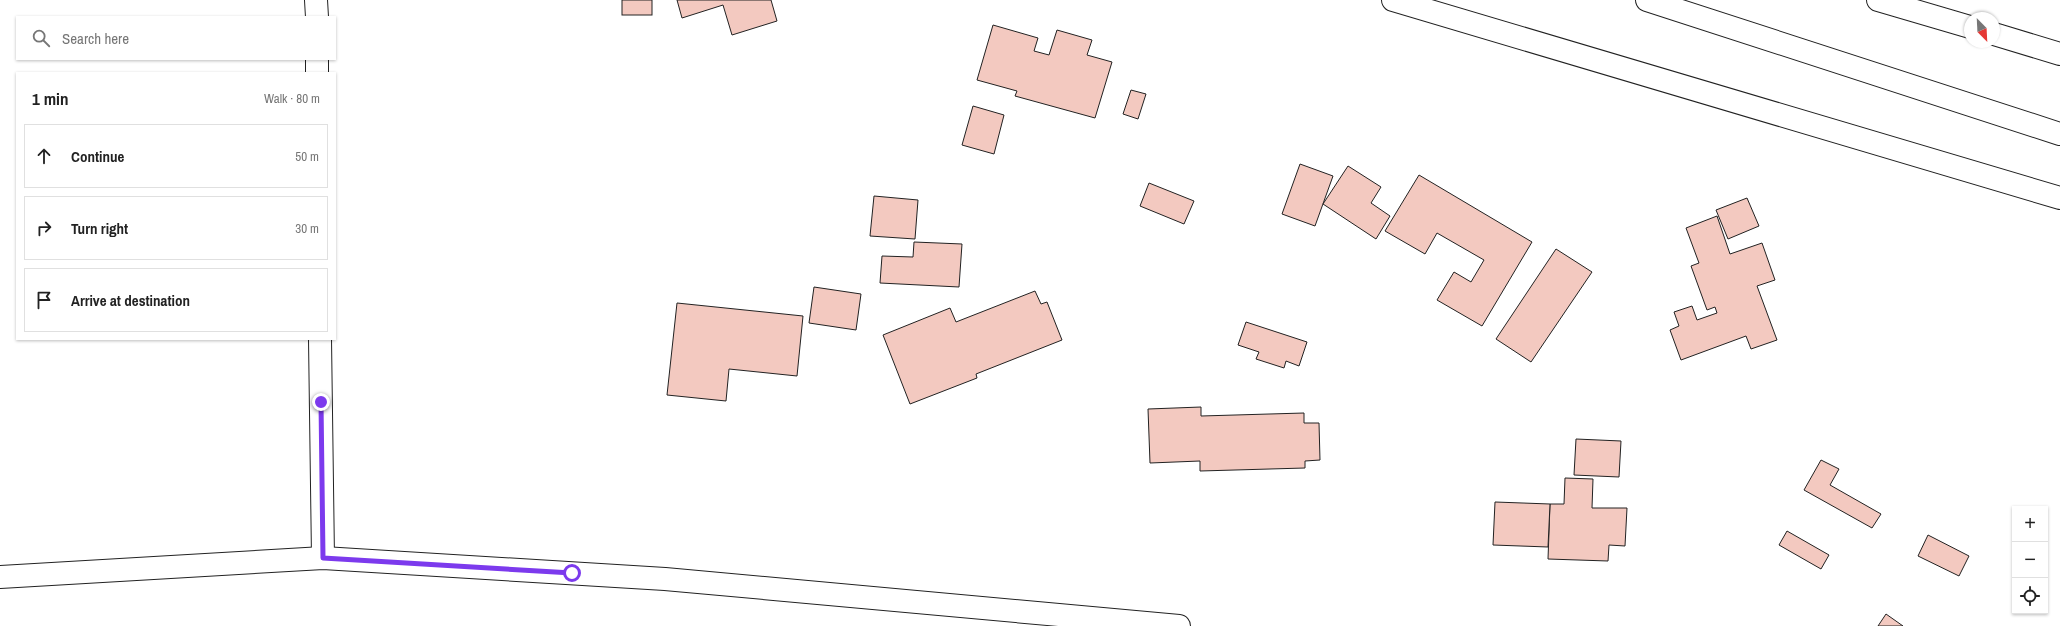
<!DOCTYPE html>
<html lang="en">
<head>
<meta charset="utf-8">
<style>
  :root { --surface:#fff; --page:#f2f2f2; --text:#222; --muted:#767676; --line:#e0e0e0 }
  body { margin:0; font-family:"Archivo Narrow",sans-serif; background:var(--page); color:var(--text) }
  .controls { position:absolute; right:12px; bottom:12px; display:grid; overflow:hidden; border-radius:0px; box-shadow:0 1px 3px #0004 }
  .controls button { width:36px; height:36px; display:grid; place-items:center; padding:0; border:0; border-bottom:1px solid var(--line); background:var(--surface); color:var(--text); font:20px sans-serif }
  .compass { position:absolute; left:1964px; top:12px; width:36px; height:36px; border-radius:50%; background:var(--surface); box-shadow:0 1px 3px #0004; rotate:156deg }
  .stop { position:absolute; width:12px; height:12px; margin:-9px; border:3px solid #7c3aed; border-radius:50%; background:#fff }
  .stop.end { background:#7c3aed; border-color:#fff; box-shadow:0 1px 4px #0008 }
  .list { margin:0; padding:0; list-style:none }
  h2 { display:flex; justify-content:space-between; align-items:center; height:52px; margin:0; padding:0 16px; font-size:17px }
  h2 small { font-size:13px; font-weight:400; color:var(--muted) }
  .list li { display:grid; grid-template-columns:26px 1fr auto; gap:12px; align-items:center; box-sizing:border-box; height:64px; margin:0 8px 8px; padding:0 8px; border:1px solid var(--line); border-radius:0px }
  .list b { display:block; font-size:15px; white-space:nowrap }
  .list em { font-size:13px; font-style:normal; color:var(--muted) }
  .icon { flex:none; width:22px; height:22px; fill:none; stroke:currentColor; stroke-width:2; stroke-linecap:round; stroke-linejoin:round }
  .map { position:relative; flex:none; width:2060px; height:626px; overflow:hidden }
  .search { position:absolute; background:var(--surface); box-shadow:0 1px 3px #0004; left:16px; top:16px; width:320px; height:44px; display:flex; align-items:center; gap:10px; box-sizing:border-box; padding:0 14px; border-radius:0px; color:var(--muted); font-size:15px }
  .panel { position:absolute; background:var(--surface); box-shadow:0 1px 3px #0004; left:16px; top:72px; width:320px; height:268px; border-radius:0px }
  .map>svg:first-child { display:block }
  .building { fill:#f3c9c0; stroke:#222 }
  .lines { fill:none; stroke-linecap:round; stroke-linejoin:round }
  .minor-casing { stroke:#222; stroke-width:24 }
  .trunk-casing { stroke:#222; stroke-width:24 }
  .minor { stroke:#fff; stroke-width:22 }
  .trunk { stroke:#fff; stroke-width:22 }
  .route { stroke:#7c3aed; stroke-width:5 }
</style>
</head>
<body>
<div class="map">
<svg width="2060" height="626" viewBox="0 0 2060 626">
  <rect width="100%" height="100%" fill="#fff"/>
  <!-- building -->
  <g class="building">
    <rect x="622" y="0" width="30" height="15"/>
    <polygon points="677,0 771,0 777,21 732,35 723,5 682,18"/>
    <polygon points="993,25 1038,38 1034,51 1049,55 1057,30 1092,40 1087,55 1112,62 1095,118 1015,96 1017,91 977,80"/>
    <polygon points="1131,90 1146,94 1138,119 1123,114"/>
    <polygon points="973,106 1004,115 994,154 962,145"/>
    <polygon points="1300,164 1333,176 1315,226 1282,214"/>
    <polygon points="1348,166 1381,187 1371,203 1390,216 1376,239 1323,204"/>
    <polygon points="1419,175 1532,242 1482,326 1437,300 1454,272 1471,282 1484,260 1437,233 1425,254 1385,231"/>
    <polygon points="1149,183 1194,201 1184,224 1140,206"/>
    <polygon points="874,196 918,200 915,239 870,236"/>
    <polygon points="1747,198 1759,226 1728,239 1716,210"/>
    <polygon points="1717,216 1730,254 1762,243 1775,280 1757,286 1777,340 1751,349 1746,336 1681,360 1670,330 1679,326 1674,312 1692,306 1697,320 1717,313 1715,307 1707,310 1691,266 1699,263 1686,228"/>
    <polygon points="914,242 962,244 959,287 880,283 882,256 913,257"/>
    <polygon points="1556,249 1592,272 1531,362 1496,339"/>
    <polygon points="814,287 861,294 856,330 809,323"/>
    <polygon points="1035,291 1041,304 1047,302 1062,340 976,374 977,378 910,404 883,335 950,308 956,322"/>
    <polygon points="677,303 803,316 797,376 729,369 726,401 667,395"/>
    <polygon points="1246,322 1307,342 1299,366 1286,361 1284,368 1256,359 1259,352 1238,345"/>
    <polygon points="1201,407 1201,416 1304,413 1304,423 1319,423 1320,460 1305,461 1305,468 1200,471 1200,461 1150,463 1148,409"/>
    <polygon points="1576,439 1621,441 1619,477 1574,475"/>
    <polygon points="1821,460 1839,469 1830,485 1881,514 1872,528 1804,490"/>
    <polygon points="1565,478 1593,479 1592,508 1627,508 1625,546 1609,545 1608,561 1548,559 1550,504 1564,504"/>
    <polygon points="1495,502 1550,504 1548,547 1493,545"/>
    <polygon points="1787,531 1829,555 1821,569 1779,545"/>
    <polygon points="1928,535 1969,556 1959,576 1918,556"/>
    <polygon points="1886,614 1903,626 1878,626"/>
  </g>
  <g class="lines">
    <defs>
      <g id="minor">
        <polyline points="316,0 317,17"/>
        <polyline points="1393,0 2060,198"/>
        <polyline points="1878,0 1970,27"/>
        <polyline points="1994,34 2060,54"/>
        <polyline points="317,59 317,73"/>
        <polyline points="320,339 323,558"/>
        <polyline points="0,577 323,558 665,579 1179,626"/>
      </g>
      <polyline id="trunk" points="1647,0 2060,134"/>
    </defs>
    <!-- minor casing -->
    <use href="#minor" class="minor-casing"/>
    <!-- trunk casing -->
    <use href="#trunk" class="trunk-casing"/>
    <!-- minor -->
    <use href="#minor" class="minor"/>
    <!-- trunk -->
    <use href="#trunk" class="trunk"/>
  </g>
  <g class="lines">
    <!-- route -->
    <polyline class="route" points="321,402 323,558 572,573"/>
  </g>
</svg>
<div class="controls">
<button>+</button>
<button>−</button>
<button><svg class="icon" aria-label="locate" viewBox="0 0 24 24"><circle cx="12" cy="12" r="6"/><path d="M12 2v4M12 18v4M2 12h4M18 12h4"/></svg></button>
</div>
<svg class="compass" viewBox="-18 -18 36 36"><path d="M0-13l5 13h-10z" fill="#e53935"/><path d="M0 13l5-13h-10z" fill="#767676"/></svg>
<div class="stop" style="left:572px;top:573px"></div>
<div class="stop end" style="left:321px;top:402px"></div>
<div class="search"><svg class="icon" aria-label="search" viewBox="0 0 24 24"><circle cx="10" cy="10" r="6"/><path d="M15 15l6 6"/></svg>Search here</div>
<section class="panel">
<h2>1 min<small>Walk · 80 m</small></h2>
<ul class="list">
<li><svg class="icon" aria-label="ahead" viewBox="0 0 24 24"><path d="M12 20V5M6 11l6-6 6 6"/></svg><div><b>Continue</b></div><em>50 m</em></li>
<li><svg class="icon" aria-label="right" viewBox="0 0 24 24"><path d="M7 20v-9h11M14 6l5 5-5 5"/></svg><div><b>Turn right</b></div><em>30 m</em></li>
<li><svg class="icon" aria-label="arrive" viewBox="0 0 24 24"><path d="M6 21V4h12l-3 4 3 4H6"/></svg><div><b>Arrive at destination</b></div></li>
</ul>
</section>
</div>
</body>
</html>
